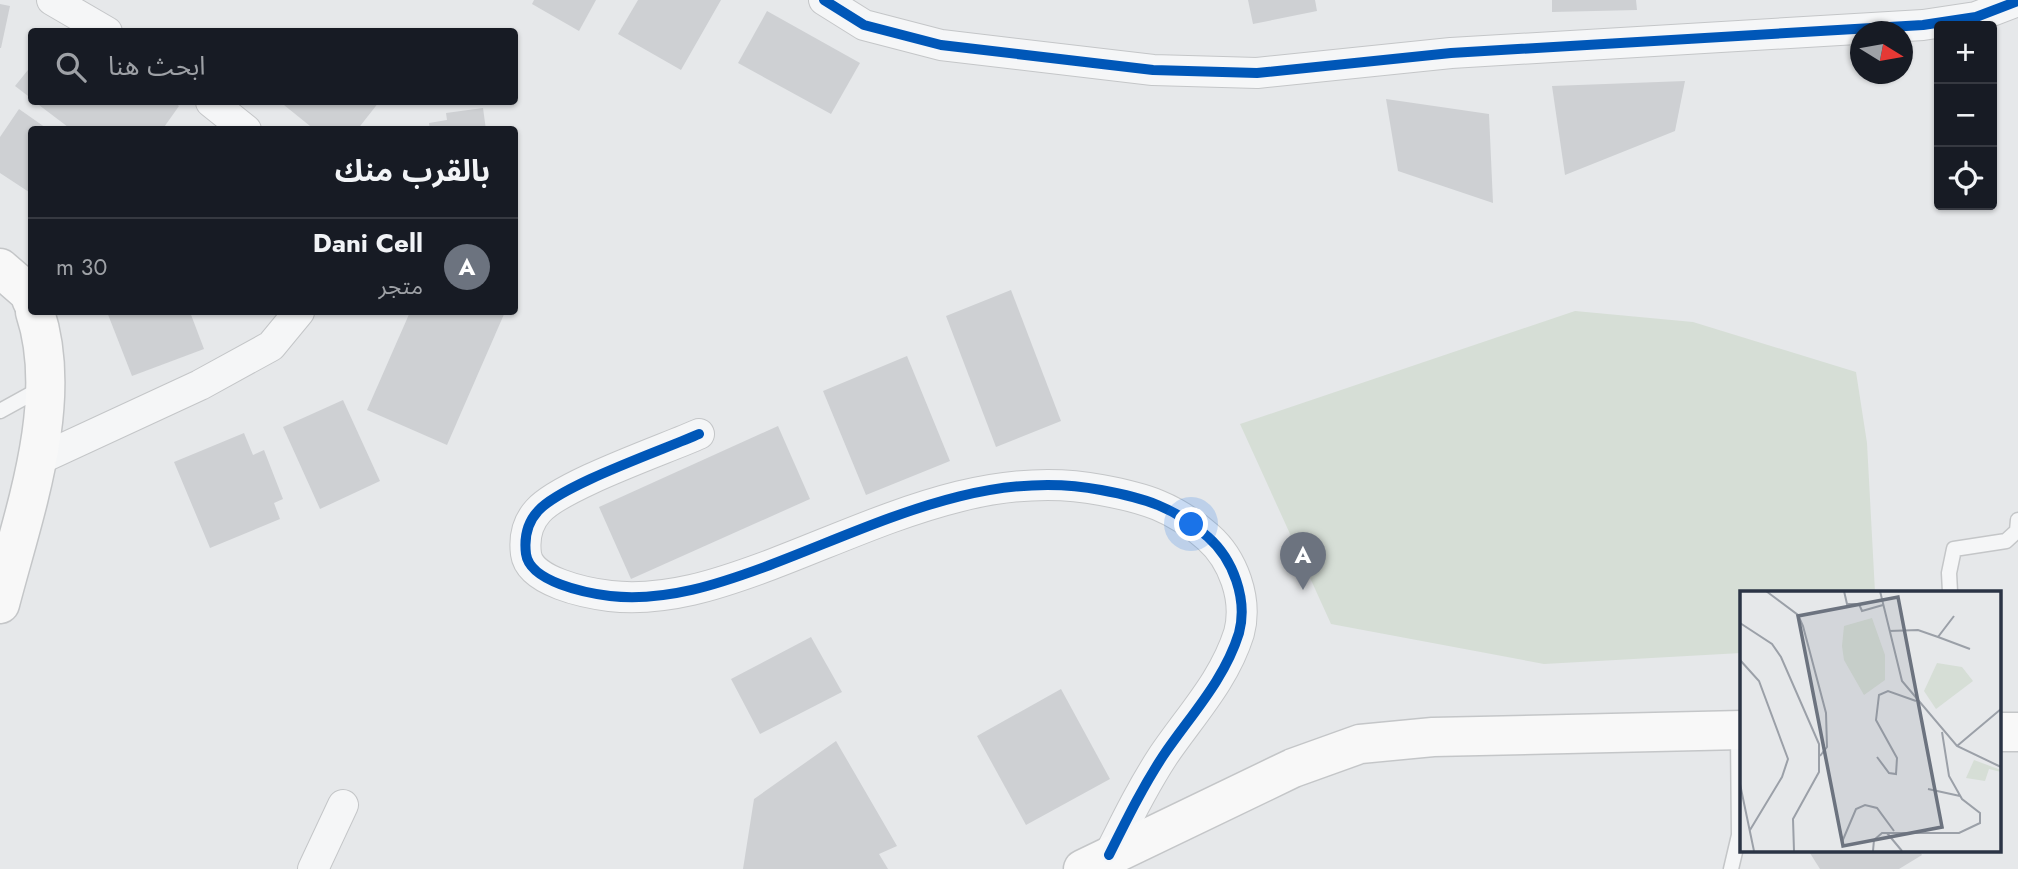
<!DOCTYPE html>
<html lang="ar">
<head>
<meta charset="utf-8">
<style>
  :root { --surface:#171b24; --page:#20242c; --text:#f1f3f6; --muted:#9ea1a6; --line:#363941; --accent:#6c737f }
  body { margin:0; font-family:Jost,"Noto Sans Arabic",sans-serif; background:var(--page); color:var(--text); direction:rtl }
  .controls { position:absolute; right:21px; top:21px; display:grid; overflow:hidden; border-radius:7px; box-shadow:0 2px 5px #0004 }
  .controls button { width:63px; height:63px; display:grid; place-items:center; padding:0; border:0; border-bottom:2px solid var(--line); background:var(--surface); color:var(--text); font:35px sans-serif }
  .compass { position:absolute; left:1850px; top:21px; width:63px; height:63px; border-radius:50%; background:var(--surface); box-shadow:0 2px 5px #0004; rotate:101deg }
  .you { position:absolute; left:1192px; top:525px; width:24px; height:24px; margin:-18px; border:5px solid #fff; border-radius:50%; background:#1a73e8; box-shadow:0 0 0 10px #1a73e833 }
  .badge { display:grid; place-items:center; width:46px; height:46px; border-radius:50%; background:var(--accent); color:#fff; font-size:23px; font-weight:700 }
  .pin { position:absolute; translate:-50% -58px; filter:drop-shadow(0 2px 4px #0008) }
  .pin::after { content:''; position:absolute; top:37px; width:24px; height:21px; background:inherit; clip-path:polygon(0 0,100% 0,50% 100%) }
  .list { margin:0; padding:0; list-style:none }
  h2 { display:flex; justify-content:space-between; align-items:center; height:91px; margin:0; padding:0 28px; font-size:30px }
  h2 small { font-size:23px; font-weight:400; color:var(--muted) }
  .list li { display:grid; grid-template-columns:46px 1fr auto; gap:21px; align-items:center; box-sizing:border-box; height:98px; padding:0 28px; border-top:2px solid var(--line) }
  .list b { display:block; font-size:26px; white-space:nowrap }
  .list p { margin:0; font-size:23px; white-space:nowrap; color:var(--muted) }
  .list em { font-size:23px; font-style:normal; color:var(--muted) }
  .icon { flex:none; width:38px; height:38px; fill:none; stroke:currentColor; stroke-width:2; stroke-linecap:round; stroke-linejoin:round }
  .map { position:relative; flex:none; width:2018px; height:869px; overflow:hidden; direction:ltr }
  .search { position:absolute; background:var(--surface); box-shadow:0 2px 5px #0004; left:28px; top:28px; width:490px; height:77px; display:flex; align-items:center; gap:18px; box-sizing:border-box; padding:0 24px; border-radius:7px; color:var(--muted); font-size:26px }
  .panel { position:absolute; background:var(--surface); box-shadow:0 2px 5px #0004; left:28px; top:126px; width:490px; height:189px; border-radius:7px; direction:rtl }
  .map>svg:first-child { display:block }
  .green { fill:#d6ded6 }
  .building { fill:#ced0d3 }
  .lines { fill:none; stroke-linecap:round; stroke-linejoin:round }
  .lane-casing { stroke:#c4c6c8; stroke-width:17 }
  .street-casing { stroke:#c4c6c8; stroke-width:32 }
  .secondary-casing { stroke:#c4c6c8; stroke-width:41 }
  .lane { stroke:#f5f6f7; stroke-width:14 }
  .street { stroke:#f5f6f7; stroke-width:30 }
  .secondary { stroke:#f8f8f8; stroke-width:38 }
  .cycleway-casing { stroke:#f4f6f9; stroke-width:15 }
  .cycleway { stroke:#0057b8; stroke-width:10 }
  .inset-road { fill:none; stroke:#9ba0a8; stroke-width:2 }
  .view { fill:#6c737f; fill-opacity:0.15; stroke:#6c737f; stroke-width:3.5 }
  .inset-edge { fill:none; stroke:#2b3445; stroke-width:3.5 }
</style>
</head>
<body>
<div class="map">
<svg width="2018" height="869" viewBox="0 0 2018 869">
  <rect width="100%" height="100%" fill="#e6e8ea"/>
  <!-- green -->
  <polygon class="green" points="1575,311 1693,322 1856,372 1867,443 1875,592 1742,592 1741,653 1544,664 1331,624 1240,424"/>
  <!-- building -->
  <g class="building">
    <polygon points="534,0 596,0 579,31 532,4"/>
    <polygon points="638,0 721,0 681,70 618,34"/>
    <polygon points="1248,0 1315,0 1317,11 1253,24"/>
    <polygon points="1552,0 1636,0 1637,10 1552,12"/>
    <polygon points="0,4 10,6 1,48 0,48"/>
    <polygon points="767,11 860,63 831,114 738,63"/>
    <polygon points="32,65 32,99 15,86"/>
    <polygon points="1685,81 1675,131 1565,175 1552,86"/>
    <polygon points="1386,99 1489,114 1493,203 1398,171"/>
    <polygon points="35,102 173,102 179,106 162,130 72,130"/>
    <polygon points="287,102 379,102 357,130 315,130 284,105"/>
    <polygon points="483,108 486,130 430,130 429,123 447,120 446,113"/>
    <polygon points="19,109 49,130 32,130 32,194 0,173 0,137"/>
    <polygon points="1011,290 1061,421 996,447 946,316"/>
    <polygon points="107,312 190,312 204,349 132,376"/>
    <polygon points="410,312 505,312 447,445 367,410"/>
    <polygon points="907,356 950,461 866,495 823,391"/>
    <polygon points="343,400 380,481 320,509 283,427"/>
    <polygon points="778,426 810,499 631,579 599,507"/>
    <polygon points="244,433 253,455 264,450 283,499 274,503 280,519 210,548 174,462"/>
    <polygon points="811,637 842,692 760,734 731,679"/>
    <polygon points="1061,689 1110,779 1026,825 977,736"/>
    <polygon points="836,741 897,846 879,854 888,869 743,869 754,799"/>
    <polygon points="1808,850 1919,850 1922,855 1899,869 1820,869"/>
  </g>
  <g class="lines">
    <defs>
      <g id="lane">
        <polyline points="0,411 40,389"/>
        <polyline points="1950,592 1949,573 1954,549 2006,541 2017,531 2018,520"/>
        <polyline points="1731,869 1739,835 1738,732"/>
      </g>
      <g id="street">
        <polyline points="52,0 107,32"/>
        <polyline points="824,0 864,25 941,45 1153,70 1257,73 1451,53 1923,25 1976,17 2018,1"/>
        <polyline points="211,102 246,130"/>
        <path d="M699,434C663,450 561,485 538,511C527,523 524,538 526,554C530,582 586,593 610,596C666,602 719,584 770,565C876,525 986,467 1101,490C1145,498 1174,507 1208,537C1233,559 1248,599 1239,633C1224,681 1190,716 1163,756C1142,788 1126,821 1109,855"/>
        <polyline points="38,460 200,385 271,346 299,312"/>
        <polyline points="313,869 343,805"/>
      </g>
      <g id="secondary">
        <polyline points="0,268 29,293 32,301"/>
        <path d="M0,604C23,515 65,402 35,312"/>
        <polyline points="1999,732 2018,732"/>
        <polyline points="1083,869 1293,768 1360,744 1433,737 1742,730"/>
      </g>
    </defs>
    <!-- lane casing -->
    <use href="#lane" class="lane-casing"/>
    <!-- street casing -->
    <use href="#street" class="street-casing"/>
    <!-- secondary casing -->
    <use href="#secondary" class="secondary-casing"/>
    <!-- lane -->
    <use href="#lane" class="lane"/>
    <!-- street -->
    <use href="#street" class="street"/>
    <!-- secondary -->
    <use href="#secondary" class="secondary"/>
    <defs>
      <g id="cycleway">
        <polyline points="824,0 864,25 941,45 1153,70 1257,73 1451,53 1923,25 1976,17 2018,1"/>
        <path d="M699,434C663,450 561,485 538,511C527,523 524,538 526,554C530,582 586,593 610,596C666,602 719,584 770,565C876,525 986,467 1101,490C1145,498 1174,507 1208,537C1233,559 1248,599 1239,633C1224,681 1190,716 1163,756C1142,788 1126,821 1109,855"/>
      </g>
    </defs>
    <!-- cycleway casing -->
    <use href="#cycleway" class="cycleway-casing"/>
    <!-- cycleway -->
    <use href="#cycleway" class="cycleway"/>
  </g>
  <!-- overview -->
  <g transform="translate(1740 591)">
    <rect width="261" height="261" fill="#e6e8ea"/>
    <path d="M132,27L145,64V89L124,104L104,69L102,55L104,35ZM197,72L222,76L233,90L196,118L184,100ZM234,169L261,179V181L249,178L245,190L226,187Z" fill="#d6ded6"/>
    <path class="inset-road" d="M26,0L58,24L63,35L86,122L87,156L80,165M104,0L107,13H119L122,20L143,14M140,0L162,90L217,155L261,176M214,25L198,46L230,58M0,32L32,53L41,66L79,153V181L53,228L54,260M149,40L178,39L198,46M0,69L19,90L48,168L42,186L10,239M217,155L261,118M137,166L149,182L156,183L157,167L136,129L139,104L148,100L176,110M0,193L14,260M188,198L220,205M147,242L162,260M102,251L116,218L125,214L137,217L154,240M133,260L134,249L142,242H219L240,232V222L222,208L209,185L202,141"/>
    <path class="view" d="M158,6L202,236L103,255L58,25Z"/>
    <rect width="261" height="261" class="inset-edge"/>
  </g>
</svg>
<div class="controls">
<button>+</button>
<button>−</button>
<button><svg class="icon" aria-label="locate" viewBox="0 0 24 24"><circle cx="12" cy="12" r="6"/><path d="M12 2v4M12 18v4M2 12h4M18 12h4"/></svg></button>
</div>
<svg class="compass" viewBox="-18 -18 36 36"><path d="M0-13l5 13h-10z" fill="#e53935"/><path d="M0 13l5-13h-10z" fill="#9ea1a6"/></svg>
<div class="you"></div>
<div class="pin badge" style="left:1303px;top:590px">A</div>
<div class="search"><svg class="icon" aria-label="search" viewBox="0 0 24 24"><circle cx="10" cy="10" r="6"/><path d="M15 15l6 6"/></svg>ابحث هنا</div>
<section class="panel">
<h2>بالقرب منك<small></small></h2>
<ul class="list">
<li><span class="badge">A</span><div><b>Dani Cell</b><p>متجر</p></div><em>30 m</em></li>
</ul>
</section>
</div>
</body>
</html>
